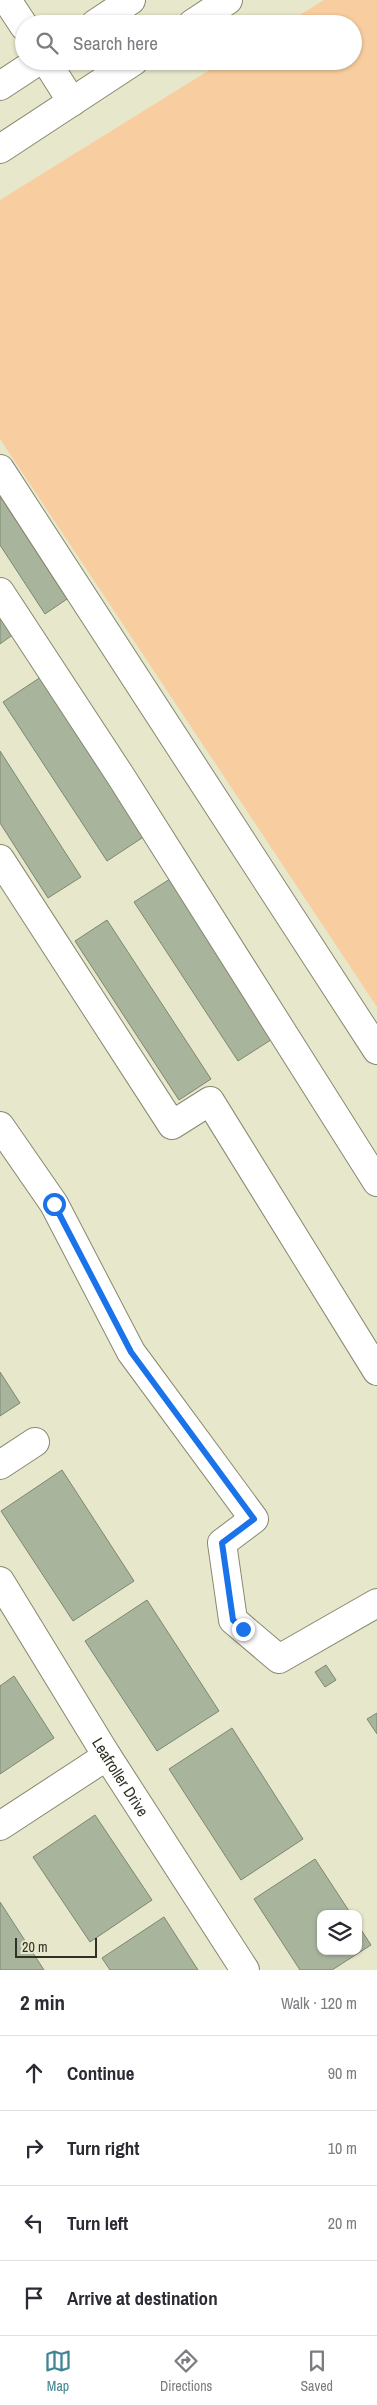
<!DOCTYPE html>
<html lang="en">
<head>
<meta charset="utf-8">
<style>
  :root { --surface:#fff; --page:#f7f7f7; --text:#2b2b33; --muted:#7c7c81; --line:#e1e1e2; --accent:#418792 }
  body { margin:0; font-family:"Archivo Narrow",sans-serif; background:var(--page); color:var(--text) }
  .controls { position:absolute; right:15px; bottom:15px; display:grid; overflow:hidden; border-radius:10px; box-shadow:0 1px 4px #0004 }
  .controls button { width:45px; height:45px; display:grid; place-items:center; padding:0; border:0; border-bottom:1px solid var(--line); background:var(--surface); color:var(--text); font:25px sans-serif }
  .scale { position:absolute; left:15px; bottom:12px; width:82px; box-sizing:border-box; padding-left:5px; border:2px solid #303025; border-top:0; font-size:14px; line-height:18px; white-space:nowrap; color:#303025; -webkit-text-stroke:4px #e6e7cb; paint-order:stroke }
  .stop { position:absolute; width:15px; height:15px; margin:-11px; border:4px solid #1a73e8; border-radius:50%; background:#fff }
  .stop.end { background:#1a73e8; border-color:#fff; box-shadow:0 1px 5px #0008 }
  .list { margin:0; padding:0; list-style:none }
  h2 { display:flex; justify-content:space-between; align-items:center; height:65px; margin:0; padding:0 20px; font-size:21px }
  h2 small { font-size:16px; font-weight:400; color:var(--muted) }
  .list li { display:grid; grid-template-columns:32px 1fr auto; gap:15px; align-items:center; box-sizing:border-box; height:75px; padding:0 20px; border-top:1px solid var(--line) }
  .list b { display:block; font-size:19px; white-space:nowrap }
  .list em { font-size:16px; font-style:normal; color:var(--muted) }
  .icon { flex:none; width:28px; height:28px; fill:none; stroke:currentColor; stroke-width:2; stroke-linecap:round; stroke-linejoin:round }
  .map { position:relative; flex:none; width:377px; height:1970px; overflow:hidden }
  .search { position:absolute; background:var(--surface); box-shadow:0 1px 4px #0004; left:15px; right:15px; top:15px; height:55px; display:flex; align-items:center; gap:12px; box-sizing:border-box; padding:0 18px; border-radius:28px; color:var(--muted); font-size:19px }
  .sheet { height:365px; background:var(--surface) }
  nav { display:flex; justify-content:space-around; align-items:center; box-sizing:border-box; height:70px; border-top:1px solid var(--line); background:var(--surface); font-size:14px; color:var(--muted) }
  nav a { display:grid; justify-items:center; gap:2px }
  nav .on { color:var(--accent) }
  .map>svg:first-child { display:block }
  .green { fill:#f8cea0 }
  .building { fill:#a8b49c; stroke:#7d8870 }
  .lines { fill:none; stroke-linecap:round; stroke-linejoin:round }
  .minor-casing { stroke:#87886e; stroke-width:30 }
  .major-casing { stroke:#87886e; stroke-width:30 }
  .minor { stroke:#fff; stroke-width:28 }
  .major { stroke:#fff; stroke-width:28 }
  .route { stroke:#1a73e8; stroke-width:6 }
  .labels { text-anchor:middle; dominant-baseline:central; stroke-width:4.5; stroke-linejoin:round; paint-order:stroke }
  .street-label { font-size:16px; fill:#303025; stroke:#e6e7cb }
</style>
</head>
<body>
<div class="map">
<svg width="377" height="1970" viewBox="0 0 377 1970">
  <rect width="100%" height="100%" fill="#e6e7cb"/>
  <!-- green -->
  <polygon class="green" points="324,0 377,0 377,1007 0,439 0,200 224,61 353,61 353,24 285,24"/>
  <!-- building -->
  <g class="building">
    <polygon points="0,496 67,599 45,614 0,545"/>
    <polygon points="0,603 18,631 0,644"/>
    <polygon points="41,677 145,836 107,861 3,702"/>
    <polygon points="0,751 81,877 48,898 0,823"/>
    <polygon points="173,877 277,1036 238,1061 134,902"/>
    <polygon points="107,920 211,1079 179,1100 75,941"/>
    <polygon points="0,1372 20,1403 0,1416"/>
    <polygon points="62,1470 134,1581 73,1621 1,1511"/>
    <polygon points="147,1600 219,1711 157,1751 85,1641"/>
    <polygon points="326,1665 336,1680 325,1687 315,1672"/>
    <polygon points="14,1676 54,1738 0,1774 0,1686"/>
    <polygon points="377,1713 377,1734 367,1719"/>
    <polygon points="232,1728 303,1839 241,1880 169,1769"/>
    <polygon points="95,1815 152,1900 90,1942 33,1857"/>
    <polygon points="315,1859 351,1914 321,1914 321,1951 358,1951 358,1925 371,1945 332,1970 300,1970 254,1899"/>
    <polygon points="0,1902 44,1970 0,1970"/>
    <polygon points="164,1917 198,1970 110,1970 102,1958"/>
  </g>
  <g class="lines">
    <defs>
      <g id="minor">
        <polyline points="7,0 24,26"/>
        <polyline points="46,61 72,102"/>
        <polyline points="0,469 377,1050"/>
        <polyline points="0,592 120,775 377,1182"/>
        <polyline points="0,859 172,1125 210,1101 377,1371"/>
        <polyline points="0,1126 54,1204 131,1352 254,1519 222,1543 233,1620 279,1659 377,1603"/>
        <polyline points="0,1465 35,1442"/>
        <path id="s1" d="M0,1581L107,1756L245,1970"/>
        <polyline points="0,1826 107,1756"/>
      </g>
      <g id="major">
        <polyline points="95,24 131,0"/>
        <polyline points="192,24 228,0"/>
        <polyline points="0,86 38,61"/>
        <polyline points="0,149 134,61"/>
      </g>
    </defs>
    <!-- minor casing -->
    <use href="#minor" class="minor-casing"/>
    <!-- major casing -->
    <use href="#major" class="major-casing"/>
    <!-- minor -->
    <use href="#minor" class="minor"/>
    <!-- major -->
    <use href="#major" class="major"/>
  </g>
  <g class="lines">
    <!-- route -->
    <polyline class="route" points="54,1204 131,1352 254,1519 222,1543 233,1620 243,1629"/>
  </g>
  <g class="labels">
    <!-- street labels -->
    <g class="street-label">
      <text stroke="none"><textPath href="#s1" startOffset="230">Leafroller Drive</textPath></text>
    </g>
  </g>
</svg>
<div class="controls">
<button><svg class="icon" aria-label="layers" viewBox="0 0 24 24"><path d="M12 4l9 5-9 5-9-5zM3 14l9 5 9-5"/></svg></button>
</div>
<div class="scale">20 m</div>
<div class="stop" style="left:54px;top:1204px"></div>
<div class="stop end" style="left:243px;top:1629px"></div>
<div class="search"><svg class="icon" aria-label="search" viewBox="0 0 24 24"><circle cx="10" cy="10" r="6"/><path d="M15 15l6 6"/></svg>Search here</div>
</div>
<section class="sheet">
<h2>2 min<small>Walk · 120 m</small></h2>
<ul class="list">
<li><svg class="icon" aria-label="ahead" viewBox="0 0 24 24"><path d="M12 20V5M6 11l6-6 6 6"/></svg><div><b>Continue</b></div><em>90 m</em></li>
<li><svg class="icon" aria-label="right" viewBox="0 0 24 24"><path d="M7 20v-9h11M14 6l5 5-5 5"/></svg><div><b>Turn right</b></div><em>10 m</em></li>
<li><svg class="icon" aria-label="left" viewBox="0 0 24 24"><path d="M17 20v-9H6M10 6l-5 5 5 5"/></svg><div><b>Turn left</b></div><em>20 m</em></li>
<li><svg class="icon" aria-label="arrive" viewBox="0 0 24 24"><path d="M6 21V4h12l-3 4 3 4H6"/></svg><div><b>Arrive at destination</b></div></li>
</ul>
</section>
<nav>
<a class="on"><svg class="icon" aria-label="map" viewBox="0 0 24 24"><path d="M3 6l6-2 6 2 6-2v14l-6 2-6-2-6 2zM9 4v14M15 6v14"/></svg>Map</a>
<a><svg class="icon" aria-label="directions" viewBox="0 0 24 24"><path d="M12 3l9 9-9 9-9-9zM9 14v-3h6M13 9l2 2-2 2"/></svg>Directions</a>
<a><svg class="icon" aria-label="saved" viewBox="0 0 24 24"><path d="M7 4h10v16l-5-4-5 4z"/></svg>Saved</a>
</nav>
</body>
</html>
